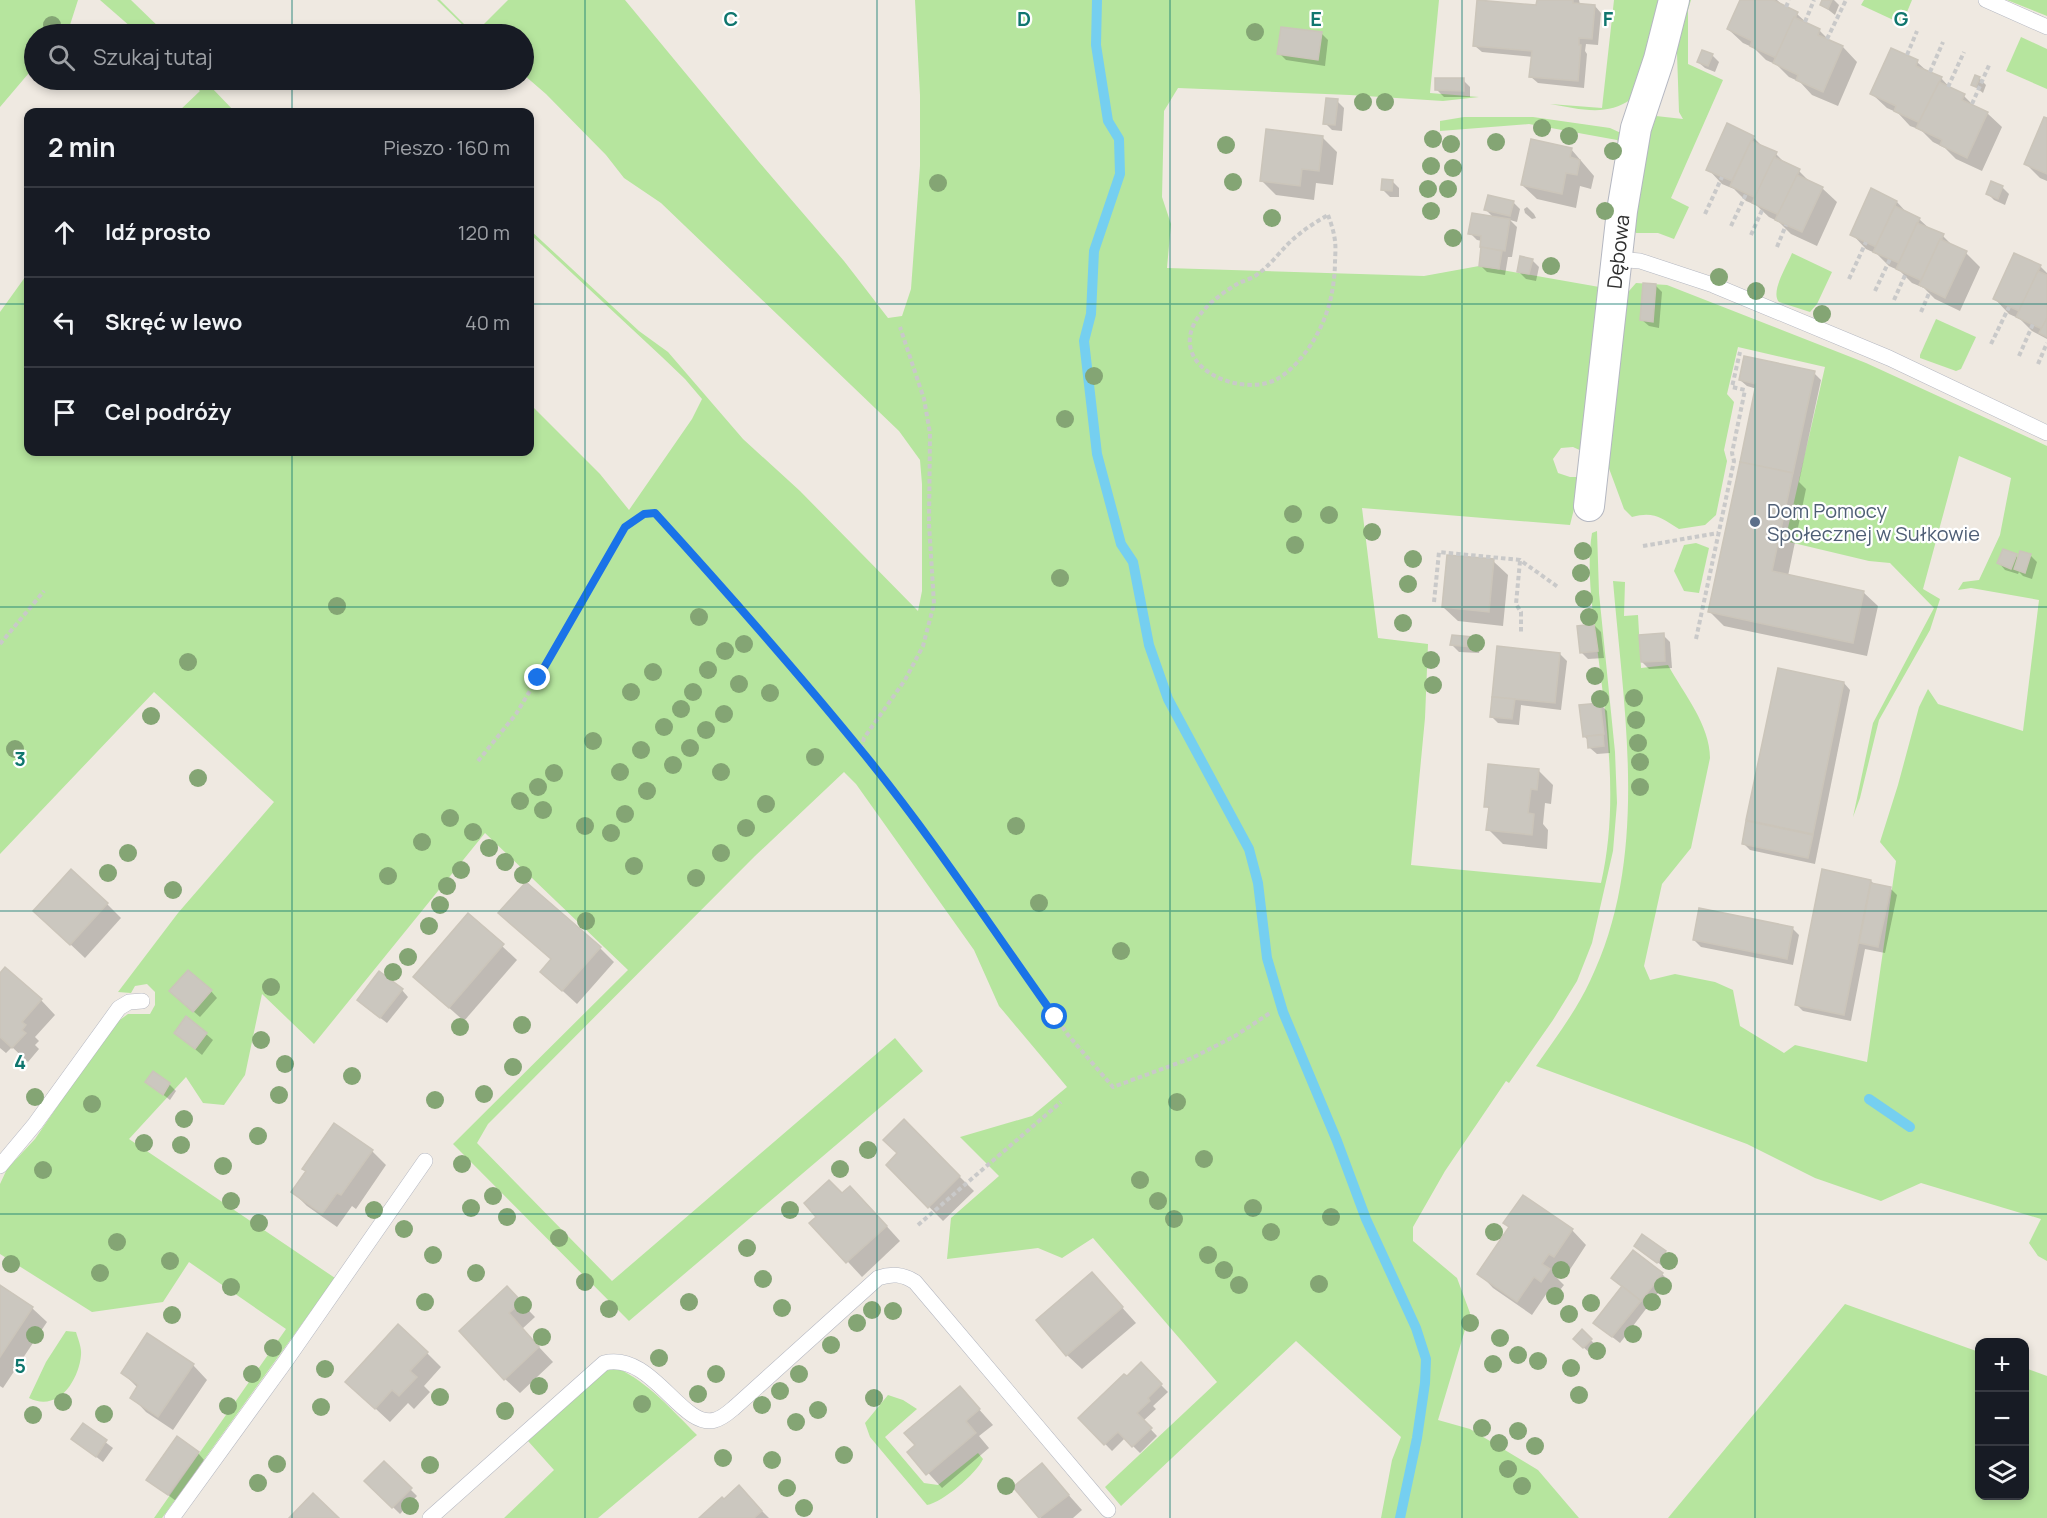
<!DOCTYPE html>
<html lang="pl">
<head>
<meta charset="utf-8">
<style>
  :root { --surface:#171b24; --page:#242831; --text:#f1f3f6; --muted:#9ea1a6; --line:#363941 }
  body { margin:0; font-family:Manrope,sans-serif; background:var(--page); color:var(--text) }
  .controls { position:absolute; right:18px; bottom:18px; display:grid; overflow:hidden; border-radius:12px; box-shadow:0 3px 9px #0003 }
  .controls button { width:54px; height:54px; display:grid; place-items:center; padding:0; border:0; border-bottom:2px solid var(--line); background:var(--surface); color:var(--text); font:30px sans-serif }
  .stop { position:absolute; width:18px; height:18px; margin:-14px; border:4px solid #1a73e8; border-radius:50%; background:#fff }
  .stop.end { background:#1a73e8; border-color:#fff; box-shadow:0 2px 6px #0008 }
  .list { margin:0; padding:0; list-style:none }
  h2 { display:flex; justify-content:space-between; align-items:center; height:78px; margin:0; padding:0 24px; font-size:26px }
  h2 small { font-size:20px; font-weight:400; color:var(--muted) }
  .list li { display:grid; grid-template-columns:39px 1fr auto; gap:18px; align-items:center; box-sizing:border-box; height:90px; padding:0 24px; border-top:2px solid var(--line) }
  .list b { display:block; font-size:22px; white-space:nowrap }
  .list em { font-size:20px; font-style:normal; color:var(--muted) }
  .icon { flex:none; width:33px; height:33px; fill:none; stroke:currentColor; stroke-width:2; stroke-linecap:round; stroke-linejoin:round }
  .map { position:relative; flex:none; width:2047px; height:1518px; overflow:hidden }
  .search { position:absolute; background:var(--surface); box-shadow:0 3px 9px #0003; left:24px; top:24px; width:510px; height:66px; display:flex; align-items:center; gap:15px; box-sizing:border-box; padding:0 21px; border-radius:33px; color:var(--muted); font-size:22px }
  .panel { position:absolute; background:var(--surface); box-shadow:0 3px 9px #0003; left:24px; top:108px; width:510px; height:348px; border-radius:12px }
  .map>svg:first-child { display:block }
  .green { fill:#b6e59e }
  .shadow { fill:#0003 }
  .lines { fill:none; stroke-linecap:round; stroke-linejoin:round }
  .stream { stroke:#75cff0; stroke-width:10 }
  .building { fill:#cbc7bf; stroke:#cbc5ba; stroke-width:1.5 }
  .lane-casing { stroke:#b4b7c1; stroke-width:16 }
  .street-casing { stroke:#b4b7c1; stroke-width:32 }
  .path { stroke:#c9c9c9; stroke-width:4; stroke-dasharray:4.5 3; stroke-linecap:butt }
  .lane { stroke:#fff; stroke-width:15 }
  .street { stroke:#fff; stroke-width:30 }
  .tree { fill:#84a574 }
  .route { stroke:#1a73e8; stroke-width:8 }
  .grid { fill:none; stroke:#0f766e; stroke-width:1.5; stroke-opacity:0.55 }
  .service-dot { fill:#5c6f8a; stroke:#fff; stroke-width:2 }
  .labels { text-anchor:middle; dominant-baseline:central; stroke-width:4.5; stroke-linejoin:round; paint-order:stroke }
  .street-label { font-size:20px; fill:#2e2e2e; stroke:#fff }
  .service-label { font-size:20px; fill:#4e5e75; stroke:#fff; text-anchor:start }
  .grid-label { font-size:20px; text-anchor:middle; font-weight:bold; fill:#0f766e; stroke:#fff; stroke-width:4.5; stroke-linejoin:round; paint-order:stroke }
</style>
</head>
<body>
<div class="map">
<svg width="2047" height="1518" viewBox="0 0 2047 1518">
  <rect width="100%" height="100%" fill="#efe9e1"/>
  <!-- green -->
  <g class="green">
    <polygon points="0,0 78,0 69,28 63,34 34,34 34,67 0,107"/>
    <polygon points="100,0 131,0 166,34 139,34"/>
    <path d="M437,0H440L469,29L481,27L508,0H625L759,162L844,261L888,318L902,316L911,289L920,166V95L915,0H1439L1430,93L1479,97L1443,101L1350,95L1178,88L1164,111L1162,197L1171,224L1167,268L1424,276L1479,266L1605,288L1586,453L1573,447L1561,448L1553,459L1558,473L1570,477H1582L1570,525L1362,508L1378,638L1428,644L1425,718L1411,865L1601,883C1619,805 1607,725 1597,647C1593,612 1586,569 1592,533L1597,531L1599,593L1615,752L1617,803L1613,851L1592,943L1577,981L1553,1020L1509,1083L1506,1081L1445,1171L1413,1227V1241L1457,1278L1470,1313L1438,1420L1470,1429L1538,1470L1579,1518H1381L1392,1460L1401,1437L1296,1341L1121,1506L1105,1487L1217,1382L1093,1238L1062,1258L1038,1248L947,1259L951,1218L999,1176L960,1137L1032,1116L1067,1087L999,1006L974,950L856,784L844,772L755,856L488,1124L477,1143L612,1281L895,1038L923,1071L629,1321L453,1144L628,970L485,833L314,1044L262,994L245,1075L224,1105L203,1103L186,1077L129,1139L335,1278L162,1518H154L286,1329L189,1262L163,1302L92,1312L0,1254V1184L7,1169L35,1139L113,1025L128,1014H150L155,1005V992L147,984L135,986L131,993L118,992L178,913L274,802L154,692L0,854V312L28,273V452H530V404L600,474L629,510L692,419L702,399L685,379L662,357L530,234V230L639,331L668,352L743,439L800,491L918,611L922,591V484L920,460L899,431L661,203L624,178L606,155L546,94L524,75V34H472Z"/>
    <path d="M1614,0H1663L1631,99C1607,117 1579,109 1550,104L1602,108Z"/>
    <polygon points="1681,0 1691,0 1688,10 1688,64 1723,80 1671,198 1689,207 1674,239 1658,233 1636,233 1632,228 1649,130 1656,116 1683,119 1679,112 1677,53 1672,37"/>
    <polygon points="1864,0 1912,0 1902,24 1861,5"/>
    <polygon points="2007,0 2047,0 2047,16"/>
    <polygon points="2021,37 2047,49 2047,89 2006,71"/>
    <polygon points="188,80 208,80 211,87 235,112 178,112 200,91"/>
    <polygon points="1464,117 1533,117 1610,128 1621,133 1623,146 1617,140 1529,124 1440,131 1440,121"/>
    <path d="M1792,253L1832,272L1817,304L1810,312L1779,302C1770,292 1787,266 1792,253Z"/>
    <path d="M1636,283L1667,285L1866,363L2047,446V1261L2038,1256L2029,1243L2041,1219L1921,1183L1881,1201L1815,1178L1747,1144L1536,1066C1555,1039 1576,1011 1590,981C1650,857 1624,713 1613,581L1625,582L1624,616L1638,615L1641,668L1668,665C1684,694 1710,725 1710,758L1691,848L1662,884L1644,966L1650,980L1675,974L1715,982L1733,990L1740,1026L1784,1053L1795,1045L1867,1062L1896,861L1880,842L1898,785L1919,707L1928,689L1938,704L2023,731L2039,600L1971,588L1958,590L1963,582L1979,580L2000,535L2011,478L1959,456L1923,589L1940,599L1930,630L1879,720L1860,798L1853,817L1873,723L1934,608L1890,563L1869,561L1785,541L1825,367L1738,347L1727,394L1734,402L1724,450L1727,461L1716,515L1705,525L1679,529C1661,518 1654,511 1632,517L1624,509L1607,463L1622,299Z"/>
    <polygon points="1936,319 1976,337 1961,369 1956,371 1920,358 1920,355"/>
    <polygon points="1696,543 1709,548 1699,593 1684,591 1674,571 1684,545"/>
    <polygon points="1845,1304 1979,1352 1980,1496 2024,1496 2025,1368 2047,1376 2047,1518 1668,1518"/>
    <path d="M66,1331L76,1332C78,1339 82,1348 81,1355C79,1380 58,1413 29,1398L46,1362Z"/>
    <path d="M617,1368C648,1382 673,1411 697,1435L598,1518H504L554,1470L528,1441L605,1371Z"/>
    <path d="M888,1395L903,1400L917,1409L885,1437L924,1483L938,1485L978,1453L983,1459C976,1474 943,1502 927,1505L870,1437L865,1423Z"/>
  </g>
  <!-- shadow -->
  <g class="shadow">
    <polygon points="1538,0 1579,0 1580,5 1595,6 1601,13 1598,45 1586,44 1585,51 1587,54 1584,88 1538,83 1531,77 1533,57 1482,52 1475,46 1538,6"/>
    <polygon points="1742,0 1777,0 1786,8 1797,14 1809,25 1820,31 1831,42 1843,47 1857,62 1838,106 1812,95 1800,82 1789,77 1777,65 1766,60 1754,48 1743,43 1728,29"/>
    <polygon points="1824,0 1834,0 1839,5 1835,15 1822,5"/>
    <polygon points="1321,33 1328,40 1325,66 1286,60 1279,53"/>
    <polygon points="1712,55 1719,62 1715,72 1705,68 1698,62"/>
    <polygon points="1917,62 1929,73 1941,78 1953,91 1964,96 1976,108 1987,113 2002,127 1982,171 1956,159 1945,148 1933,142 1921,130 1910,126 1898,113 1887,108 1872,94"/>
    <polygon points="1979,78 1986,85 1983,93 1973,85"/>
    <polygon points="1463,80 1470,87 1470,97 1444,97 1437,90"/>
    <polygon points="1337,101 1344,108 1342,131 1332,130 1325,123"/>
    <polygon points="2047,120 2047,181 2040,178 2025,163"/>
    <polygon points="1753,137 1765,149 1776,154 1787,165 1799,171 1811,183 1822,188 1837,202 1817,246 1791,234 1779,222 1769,217 1756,205 1746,201 1734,189 1722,184 1708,169"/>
    <polygon points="1323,138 1337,152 1333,185 1316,183 1314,200 1276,195 1262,181"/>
    <polygon points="1571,149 1594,176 1591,189 1580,186 1576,208 1537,199 1522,185"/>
    <polygon points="1392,181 1399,188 1399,197 1390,197 1383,190"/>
    <polygon points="2002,187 2009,194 2005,205 1994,200 1987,193"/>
    <polygon points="1872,190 1897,202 1908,214 1919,219 1931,230 1943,236 1955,248 1966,253 1980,267 1960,311 1935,299 1924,288 1912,283 1900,271 1889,266 1877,254 1866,249 1852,234"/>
    <polygon points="1513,202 1520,209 1517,222 1510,220 1517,227 1512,257 1508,257 1505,275 1487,272 1480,265 1482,241 1477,240 1470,233 1494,218 1486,210"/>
    <polygon points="1527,207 1534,214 1536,218 1532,219 1525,213 1524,209"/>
    <polygon points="1532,260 1539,267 1536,281 1526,279 1519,272"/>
    <polygon points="2040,266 2047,273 2047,339 2032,331 2020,319 2009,314 1995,299"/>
    <polygon points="1655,285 1662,292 1659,328 1649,326 1642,320"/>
    <polygon points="1814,373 1821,380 1799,482 1806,489 1788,576 1863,592 1878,606 1867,656 1724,626 1709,611 1757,389 1747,386 1740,380"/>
    <polygon points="2030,555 2037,562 2032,579 2023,576 2019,572 2018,574 2005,570 1999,563 2016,556 2019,559"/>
    <polygon points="1493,561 1508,575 1503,626 1458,621 1443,607"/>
    <polygon points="1594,625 1601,632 1604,658 1588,659 1581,652"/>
    <polygon points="1663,635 1670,642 1672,668 1649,669 1642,662"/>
    <polygon points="1473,638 1480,645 1479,653 1459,652 1452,645"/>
    <polygon points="1560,654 1567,661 1561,710 1521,705 1519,725 1498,723 1491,716"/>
    <polygon points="1779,670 1844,683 1850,690 1815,864 1750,850 1743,843"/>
    <polygon points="1600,704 1607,711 1610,753 1597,754 1590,748 1589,741 1584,736"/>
    <polygon points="1538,770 1553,785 1551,804 1545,803 1543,824 1548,830 1547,849 1503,844 1488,829 1490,810 1486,806"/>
    <polygon points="1871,881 1875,885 1890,888 1897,895 1885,953 1865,949 1851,1021 1803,1011 1796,1004"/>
    <polygon points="107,904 121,918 85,958 50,925"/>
    <polygon points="469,915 517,960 464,1021 430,991"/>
    <polygon points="515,927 600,948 614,962 577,1004 542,972 552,960"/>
    <polygon points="1792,928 1799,935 1793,965 1701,947 1694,940"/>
    <polygon points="0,975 41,1000 55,1015 35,1037 39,1041 35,1045 39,1049 28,1062 12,1047 6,1053 0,1048"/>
    <polygon points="402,990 408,997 387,1023 366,1007"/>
    <polygon points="211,991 217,998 200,1017 178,998"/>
    <polygon points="176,1033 206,1034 213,1040 202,1055"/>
    <polygon points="147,1082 169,1084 176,1091 170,1100"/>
    <polygon points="904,1121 974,1191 943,1221 888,1165 899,1153"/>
    <polygon points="372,1151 386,1165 356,1209 352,1206 337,1227 307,1206 293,1192"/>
    <polygon points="842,1195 865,1202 900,1241 862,1277 812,1223"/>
    <polygon points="1505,1223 1572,1230 1586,1245 1569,1271 1564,1267 1557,1278 1564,1285 1556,1295 1549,1290 1532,1315 1493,1288 1479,1273 1510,1228"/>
    <polygon points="1636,1246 1665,1252 1671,1259 1665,1268"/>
    <polygon points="1092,1274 1136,1323 1082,1369 1067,1355"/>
    <polygon points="1662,1274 1668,1280 1620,1343 1602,1329"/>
    <polygon points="0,1286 32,1308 47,1322 3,1388 0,1386"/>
    <polygon points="507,1288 535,1317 522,1329 553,1362 520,1393 505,1379"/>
    <polygon points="1582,1332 1598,1347 1591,1354 1582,1346"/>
    <polygon points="427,1353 441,1367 424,1386 430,1392 414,1409 408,1403 390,1422 362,1396"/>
    <polygon points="193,1365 207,1380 173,1430 146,1412 132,1397 138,1388 123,1373"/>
    <polygon points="1141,1365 1168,1392 1153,1406 1156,1409 1143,1421 1157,1436 1140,1453 1125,1438 1112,1451 1080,1418"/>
    <polygon points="960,1388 993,1425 979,1436 989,1448 942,1488 909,1452 917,1446"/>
    <polygon points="83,1425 113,1448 103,1462 73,1439"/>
    <polygon points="198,1453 204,1460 176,1501 148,1480"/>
    <polygon points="384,1463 417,1496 400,1514 366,1481"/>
    <polygon points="1042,1465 1082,1510 1073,1518 1041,1518 1015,1487"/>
    <polygon points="739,1488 769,1518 701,1518"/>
  </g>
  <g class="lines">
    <!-- stream -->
    <g class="stream">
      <polyline points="1097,0 1096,45 1108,121 1119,139 1120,174 1094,251 1091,314 1084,341 1097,454 1121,544 1133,562 1149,645 1168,699 1249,849 1258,883 1267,958 1283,1012 1337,1141 1366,1219 1416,1328 1426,1359 1425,1383 1417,1438 1400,1518"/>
      <polyline points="1869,1099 1910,1127"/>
    </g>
  </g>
  <!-- building -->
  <g class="building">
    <polygon points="1477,0 1536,5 1537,0 1573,0 1573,3 1595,5 1592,39 1579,38 1579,45 1581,45 1578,81 1529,77 1532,51 1473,46"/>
    <polygon points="1740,0 1773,0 1798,12 1776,58 1750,46 1752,41 1727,29"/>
    <polygon points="1822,0 1832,0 1828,9 1820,5"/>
    <polygon points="1794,17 1820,29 1818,35 1843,46 1823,92 1796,80 1798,75 1773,63"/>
    <polygon points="1281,27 1322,32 1318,60 1277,54"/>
    <polygon points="1891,48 1918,60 1916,66 1942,77 1920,123 1894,111 1896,106 1870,94"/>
    <polygon points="1702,50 1713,54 1708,66 1697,62"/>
    <polygon points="1975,75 1980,77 1976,87 1971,85"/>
    <polygon points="1435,78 1464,78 1464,91 1435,90"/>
    <polygon points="1939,82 1965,94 1962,100 1988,112 1967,158 1940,145 1942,140 1916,128"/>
    <polygon points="1326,98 1338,99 1335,125 1323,124"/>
    <polygon points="2044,117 2047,118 2047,174 2024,164"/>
    <polygon points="1727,123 1754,136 1732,181 1706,170"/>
    <polygon points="1266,129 1323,136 1319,171 1302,169 1300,186 1260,181"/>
    <polygon points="1531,139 1572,148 1570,157 1580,160 1577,175 1566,173 1562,194 1521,185"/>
    <polygon points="1751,141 1777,152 1756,198 1730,186"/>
    <polygon points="1774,157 1800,169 1779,215 1752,203"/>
    <polygon points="1797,175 1823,187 1802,232 1775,220"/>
    <polygon points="1382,179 1393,180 1392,191 1381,190"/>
    <polygon points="1991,181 2003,186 1998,199 1986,194"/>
    <polygon points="1871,188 1897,201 1876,247 1850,235"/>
    <polygon points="1488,195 1514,201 1510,216 1484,210"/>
    <polygon points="1895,206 1920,218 1899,263 1873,252"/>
    <polygon points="1472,213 1510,219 1505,251 1480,247 1481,236 1468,234"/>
    <polygon points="1917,223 1944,234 1922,281 1896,269"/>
    <polygon points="1940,239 1967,251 1945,298 1919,285"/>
    <polygon points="1481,247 1502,251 1499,269 1479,266"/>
    <polygon points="2014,253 2041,265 2019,311 1993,299"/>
    <polygon points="1520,256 1533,259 1529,274 1517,272"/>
    <polygon points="2038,271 2047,275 2047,318 2042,329 2016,317"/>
    <polygon points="1643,283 1656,284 1653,322 1640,320"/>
    <polygon points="2047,318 2047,337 2039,333"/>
    <polygon points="1744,356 1815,371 1793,473 1740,462 1756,384 1739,380"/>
    <polygon points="1740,462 1793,473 1772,571 1864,591 1853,643 1708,612"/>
    <polygon points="2003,549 2017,554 2011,569 1997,563"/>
    <polygon points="2020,551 2031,554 2025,573 2014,569"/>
    <polygon points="1447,555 1494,559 1489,612 1442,607"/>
    <polygon points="1594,624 1598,651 1580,653 1577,626"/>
    <polygon points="1664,633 1665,661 1641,662 1639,635"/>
    <polygon points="1452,635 1473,637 1473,647 1450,645"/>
    <polygon points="1497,646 1560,653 1555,703 1492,697"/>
    <polygon points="1778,668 1844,682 1813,834 1746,820"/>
    <polygon points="1492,697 1515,699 1512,719 1490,717"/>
    <polygon points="1600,703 1604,734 1583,737 1579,705"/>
    <polygon points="1603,735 1604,746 1588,748 1587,736"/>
    <polygon points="1488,764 1539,769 1537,790 1531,789 1528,813 1534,814 1532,835 1486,830 1489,807 1484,807"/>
    <polygon points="1746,821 1813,835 1808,858 1742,844"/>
    <polygon points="71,869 108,903 70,945 33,911"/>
    <polygon points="1822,869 1871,880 1844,1015 1795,1005"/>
    <polygon points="526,882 601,947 562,991 540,972 551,959 498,913"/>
    <polygon points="1871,883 1891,887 1878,947 1859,943"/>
    <polygon points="1699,908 1793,927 1787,959 1693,940"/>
    <polygon points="468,913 504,944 449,1008 413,977"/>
    <polygon points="5,967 42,999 22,1022 26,1025 22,1030 26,1033 12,1048 0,1037 0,973"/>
    <polygon points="188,970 212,990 193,1012 169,991"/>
    <polygon points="379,971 403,989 380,1018 357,1000"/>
    <polygon points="186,1016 207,1033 195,1049 174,1033"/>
    <polygon points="153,1071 170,1083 163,1095 145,1082"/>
    <polygon points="904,1119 960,1176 928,1208 886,1165 897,1153 883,1140"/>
    <polygon points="334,1123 373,1150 341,1195 337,1193 322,1214 291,1192 306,1171 302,1169"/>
    <polygon points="829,1180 842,1193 850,1186 887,1226 846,1263 809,1223 816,1217 804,1203"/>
    <polygon points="1523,1195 1573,1229 1554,1257 1549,1254 1542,1264 1550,1269 1541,1282 1534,1277 1517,1302 1477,1274 1509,1227 1503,1223"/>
    <polygon points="1642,1234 1666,1251 1657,1263 1634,1246"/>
    <polygon points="1633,1250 1663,1273 1641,1301 1611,1278"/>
    <polygon points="1092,1272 1123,1307 1066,1356 1036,1320"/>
    <polygon points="0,1285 33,1307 0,1357"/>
    <polygon points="507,1286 522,1302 509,1313 539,1347 504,1380 459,1331"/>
    <polygon points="1622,1286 1641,1301 1612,1337 1593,1323"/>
    <polygon points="398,1324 428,1352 410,1371 417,1377 399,1396 392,1390 375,1409 345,1382"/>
    <polygon points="1582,1329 1592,1339 1583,1348 1573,1339"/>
    <polygon points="147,1333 194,1364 158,1417 130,1398 138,1385 121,1373"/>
    <polygon points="1141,1362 1162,1384 1148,1398 1150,1401 1137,1413 1152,1428 1132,1447 1118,1432 1104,1445 1078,1418 1124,1374 1127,1376"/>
    <polygon points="960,1386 980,1409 966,1421 976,1433 926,1475 907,1452 915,1445 904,1433"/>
    <polygon points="83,1423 107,1440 96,1457 71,1439"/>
    <polygon points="177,1436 199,1452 168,1495 146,1480"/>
    <polygon points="384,1461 412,1488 392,1508 364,1481"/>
    <polygon points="1042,1463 1069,1495 1039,1518 1013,1487"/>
    <polygon points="739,1485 762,1511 754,1518 699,1518 722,1497 724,1499"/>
    <polygon points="313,1493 339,1518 289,1518"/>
  </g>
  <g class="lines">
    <defs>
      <g id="lane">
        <polyline points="1986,0 2047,27"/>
        <polyline points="1616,259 1640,261 1713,285 1889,358 2047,433"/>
        <polyline points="0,1166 35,1124 119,1008 129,1002 142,1001"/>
        <polyline points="172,1518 285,1362 425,1161"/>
        <path d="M430,1518L604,1363C652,1351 682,1430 715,1420C723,1418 729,1412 735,1407L878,1278C892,1273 903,1274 915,1282L1108,1510"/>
      </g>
      <g id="street">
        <path id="s1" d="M1589,506L1622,211L1636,128L1659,59L1674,0"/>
      </g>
    </defs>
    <!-- lane casing -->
    <use href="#lane" class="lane-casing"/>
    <!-- street casing -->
    <use href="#street" class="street-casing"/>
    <!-- path -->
    <g class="path">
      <polyline points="1786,7 1789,0"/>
      <polyline points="1805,22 1814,0"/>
      <polyline points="1827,39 1846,0"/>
      <polyline points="1907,55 1917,31"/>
      <polyline points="1930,72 1943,42"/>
      <polyline points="1948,87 1964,52"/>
      <polyline points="1972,104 1990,63"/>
      <polyline points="1705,214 1722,177"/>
      <path d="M1328,215C1331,223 1334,232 1335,241C1336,248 1335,257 1335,264C1334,296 1326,323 1308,349C1299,361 1289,373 1275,380C1240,397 1170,368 1195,322C1204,306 1223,292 1239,283C1245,280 1254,278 1259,273C1270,265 1279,253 1288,244C1300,232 1314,223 1328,215Z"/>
      <polyline points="1731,226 1746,194"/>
      <polyline points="1751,235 1763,208"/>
      <polyline points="1777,247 1786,225"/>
      <polyline points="1849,279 1866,242"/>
      <polyline points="1875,291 1890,259"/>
      <polyline points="1894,300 1906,273"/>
      <polyline points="1921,312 1930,291"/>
      <polyline points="1991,344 2009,307"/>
      <polyline points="2019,356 2033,324"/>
      <polyline points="2038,364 2047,343"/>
      <polyline points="1643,546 1718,533"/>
      <polyline points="1520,561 1516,604 1521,612 1521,632"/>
      <polyline points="1434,602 1439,552 1520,560 1558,587"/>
      <polyline points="1696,639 1734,461 1732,453 1745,390 1732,387 1740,352"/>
      <polyline points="0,644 44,591"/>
      <polyline points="861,749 864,738 905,680 923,646 934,604 929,524 930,433 924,399 900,327"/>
      <polyline points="478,761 516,714 581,606 625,527 644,514 655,513 760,631 861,750 938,851 1068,1035 1113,1087 1192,1058 1235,1036 1270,1013"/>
      <polyline points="918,1225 1061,1102"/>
    </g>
    <!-- lane -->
    <use href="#lane" class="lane"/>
    <!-- street -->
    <use href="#street" class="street"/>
  </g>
  <!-- trees -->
  <g class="tree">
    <circle cx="52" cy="25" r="9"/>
    <circle cx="1255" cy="32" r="9"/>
    <circle cx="1363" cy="102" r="9"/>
    <circle cx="1385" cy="102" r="9"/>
    <circle cx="1542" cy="128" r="9"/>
    <circle cx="1569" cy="136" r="9"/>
    <circle cx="1433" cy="139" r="9"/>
    <circle cx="1496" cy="142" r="9"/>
    <circle cx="1451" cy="144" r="9"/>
    <circle cx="1226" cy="145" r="9"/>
    <circle cx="1613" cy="151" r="9"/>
    <circle cx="1431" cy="166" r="9"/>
    <circle cx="1453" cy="168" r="9"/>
    <circle cx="1233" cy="182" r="9"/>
    <circle cx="938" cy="183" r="9"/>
    <circle cx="1428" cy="189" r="9"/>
    <circle cx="1448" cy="189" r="9"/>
    <circle cx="1431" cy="211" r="9"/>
    <circle cx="1605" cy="211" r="9"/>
    <circle cx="1272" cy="218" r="9"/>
    <circle cx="1453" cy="238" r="9"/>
    <circle cx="1551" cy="266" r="9"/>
    <circle cx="1719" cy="277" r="9"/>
    <circle cx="1756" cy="291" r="9"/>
    <circle cx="1822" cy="314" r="9"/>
    <circle cx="1094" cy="376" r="9"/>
    <circle cx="1065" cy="419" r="9"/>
    <circle cx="1293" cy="514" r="9"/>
    <circle cx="1329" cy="515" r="9"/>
    <circle cx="1372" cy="532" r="9"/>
    <circle cx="1295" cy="545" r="9"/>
    <circle cx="1583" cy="551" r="9"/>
    <circle cx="1413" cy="559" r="9"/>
    <circle cx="1581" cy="573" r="9"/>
    <circle cx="1060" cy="578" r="9"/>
    <circle cx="1408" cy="584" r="9"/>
    <circle cx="1584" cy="599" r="9"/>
    <circle cx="337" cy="606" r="9"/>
    <circle cx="699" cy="617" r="9"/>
    <circle cx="1589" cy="617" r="9"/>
    <circle cx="1403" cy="623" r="9"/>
    <circle cx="1476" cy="643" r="9"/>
    <circle cx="744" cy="644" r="9"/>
    <circle cx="725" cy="651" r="9"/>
    <circle cx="1431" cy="660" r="9"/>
    <circle cx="188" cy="662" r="9"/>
    <circle cx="708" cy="670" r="9"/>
    <circle cx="653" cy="672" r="9"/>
    <circle cx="1595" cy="676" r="9"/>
    <circle cx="739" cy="684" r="9"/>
    <circle cx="1433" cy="685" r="9"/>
    <circle cx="631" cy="692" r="9"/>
    <circle cx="693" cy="692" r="9"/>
    <circle cx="770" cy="693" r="9"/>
    <circle cx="1634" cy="698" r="9"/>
    <circle cx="1600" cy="699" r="9"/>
    <circle cx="681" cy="709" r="9"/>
    <circle cx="724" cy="714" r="9"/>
    <circle cx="151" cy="716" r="9"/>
    <circle cx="1636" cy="720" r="9"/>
    <circle cx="664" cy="727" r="9"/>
    <circle cx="706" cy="730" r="9"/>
    <circle cx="593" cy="741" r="9"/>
    <circle cx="1638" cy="743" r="9"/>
    <circle cx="690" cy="748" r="9"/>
    <circle cx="15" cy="749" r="9"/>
    <circle cx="641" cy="750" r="9"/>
    <circle cx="815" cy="757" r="9"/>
    <circle cx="1640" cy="762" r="9"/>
    <circle cx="673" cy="765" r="9"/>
    <circle cx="620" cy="772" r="9"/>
    <circle cx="721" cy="772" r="9"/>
    <circle cx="554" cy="773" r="9"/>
    <circle cx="198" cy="778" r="9"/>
    <circle cx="538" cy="787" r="9"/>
    <circle cx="1640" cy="787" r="9"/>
    <circle cx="647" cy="791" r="9"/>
    <circle cx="520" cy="801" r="9"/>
    <circle cx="766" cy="804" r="9"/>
    <circle cx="543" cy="810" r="9"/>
    <circle cx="625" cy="814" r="9"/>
    <circle cx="450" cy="818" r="9"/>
    <circle cx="585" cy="826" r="9"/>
    <circle cx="1016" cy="826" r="9"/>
    <circle cx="746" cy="828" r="9"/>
    <circle cx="473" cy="832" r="9"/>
    <circle cx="611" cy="833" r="9"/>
    <circle cx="422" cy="842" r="9"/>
    <circle cx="489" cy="848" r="9"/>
    <circle cx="128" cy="853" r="9"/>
    <circle cx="721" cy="853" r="9"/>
    <circle cx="505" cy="862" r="9"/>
    <circle cx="634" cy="866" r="9"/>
    <circle cx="461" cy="870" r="9"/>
    <circle cx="108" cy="873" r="9"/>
    <circle cx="523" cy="875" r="9"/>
    <circle cx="388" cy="876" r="9"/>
    <circle cx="696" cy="878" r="9"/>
    <circle cx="447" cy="886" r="9"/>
    <circle cx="173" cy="890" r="9"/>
    <circle cx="1039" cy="903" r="9"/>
    <circle cx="440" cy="905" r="9"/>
    <circle cx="586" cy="921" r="9"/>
    <circle cx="429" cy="926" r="9"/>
    <circle cx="1121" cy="951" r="9"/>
    <circle cx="408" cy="957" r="9"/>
    <circle cx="393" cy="972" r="9"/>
    <circle cx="271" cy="987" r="9"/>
    <circle cx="522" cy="1025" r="9"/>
    <circle cx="460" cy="1027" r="9"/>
    <circle cx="261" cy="1040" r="9"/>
    <circle cx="285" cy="1064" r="9"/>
    <circle cx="513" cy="1067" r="9"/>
    <circle cx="352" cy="1076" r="9"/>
    <circle cx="484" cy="1094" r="9"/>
    <circle cx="279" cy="1095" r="9"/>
    <circle cx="35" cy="1097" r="9"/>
    <circle cx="435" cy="1100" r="9"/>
    <circle cx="1177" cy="1102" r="9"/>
    <circle cx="92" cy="1104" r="9"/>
    <circle cx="184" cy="1119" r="9"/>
    <circle cx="258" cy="1136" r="9"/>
    <circle cx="144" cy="1143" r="9"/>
    <circle cx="181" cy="1145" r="9"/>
    <circle cx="868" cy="1150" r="9"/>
    <circle cx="1204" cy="1159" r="9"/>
    <circle cx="462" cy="1164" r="9"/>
    <circle cx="223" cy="1166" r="9"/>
    <circle cx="840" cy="1169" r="9"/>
    <circle cx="43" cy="1170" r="9"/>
    <circle cx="1140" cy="1180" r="9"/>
    <circle cx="493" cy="1196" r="9"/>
    <circle cx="231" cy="1201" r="9"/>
    <circle cx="1158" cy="1201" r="9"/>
    <circle cx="471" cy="1208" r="9"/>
    <circle cx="1253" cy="1208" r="9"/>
    <circle cx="374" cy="1210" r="9"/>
    <circle cx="790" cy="1210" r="9"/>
    <circle cx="507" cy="1217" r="9"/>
    <circle cx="1331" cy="1217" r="9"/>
    <circle cx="1174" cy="1219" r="9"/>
    <circle cx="259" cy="1223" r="9"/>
    <circle cx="404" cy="1229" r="9"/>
    <circle cx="1271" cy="1232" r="9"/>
    <circle cx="1494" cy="1232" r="9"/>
    <circle cx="559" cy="1238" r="9"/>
    <circle cx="117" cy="1242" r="9"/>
    <circle cx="747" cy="1248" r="9"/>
    <circle cx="433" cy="1255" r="9"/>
    <circle cx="1208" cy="1255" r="9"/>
    <circle cx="170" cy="1261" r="9"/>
    <circle cx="1669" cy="1261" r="9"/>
    <circle cx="11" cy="1264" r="9"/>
    <circle cx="1224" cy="1270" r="9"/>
    <circle cx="1561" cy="1270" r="9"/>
    <circle cx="100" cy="1273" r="9"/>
    <circle cx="476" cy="1273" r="9"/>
    <circle cx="763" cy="1279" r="9"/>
    <circle cx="585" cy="1282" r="9"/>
    <circle cx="1319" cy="1284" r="9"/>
    <circle cx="1239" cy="1285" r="9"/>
    <circle cx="1663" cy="1286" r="9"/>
    <circle cx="231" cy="1287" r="9"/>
    <circle cx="1555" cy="1296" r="9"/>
    <circle cx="425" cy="1302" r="9"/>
    <circle cx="689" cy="1302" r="9"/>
    <circle cx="1652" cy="1302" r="9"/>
    <circle cx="1591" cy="1303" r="9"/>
    <circle cx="523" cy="1305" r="9"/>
    <circle cx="782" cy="1308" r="9"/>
    <circle cx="609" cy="1309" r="9"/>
    <circle cx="872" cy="1310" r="9"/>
    <circle cx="893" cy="1311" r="9"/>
    <circle cx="1569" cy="1314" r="9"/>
    <circle cx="172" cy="1315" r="9"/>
    <circle cx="857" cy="1323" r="9"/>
    <circle cx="1470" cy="1323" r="9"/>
    <circle cx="1633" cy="1334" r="9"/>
    <circle cx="35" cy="1335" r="9"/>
    <circle cx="542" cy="1337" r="9"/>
    <circle cx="1500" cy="1338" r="9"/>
    <circle cx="831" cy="1345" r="9"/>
    <circle cx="273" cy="1348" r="9"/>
    <circle cx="1597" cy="1351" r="9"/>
    <circle cx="1518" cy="1355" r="9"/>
    <circle cx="659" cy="1358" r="9"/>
    <circle cx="1538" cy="1361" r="9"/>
    <circle cx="1493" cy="1364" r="9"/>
    <circle cx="1571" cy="1368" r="9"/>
    <circle cx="325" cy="1369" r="9"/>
    <circle cx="252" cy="1374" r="9"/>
    <circle cx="716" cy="1374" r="9"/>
    <circle cx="799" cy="1374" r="9"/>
    <circle cx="539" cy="1386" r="9"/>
    <circle cx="780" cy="1391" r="9"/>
    <circle cx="698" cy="1394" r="9"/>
    <circle cx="1579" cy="1395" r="9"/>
    <circle cx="440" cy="1397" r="9"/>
    <circle cx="874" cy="1398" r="9"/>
    <circle cx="63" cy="1402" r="9"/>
    <circle cx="642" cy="1404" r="9"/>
    <circle cx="762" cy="1405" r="9"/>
    <circle cx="228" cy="1406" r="9"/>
    <circle cx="321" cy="1407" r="9"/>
    <circle cx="818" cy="1410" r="9"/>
    <circle cx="505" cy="1411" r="9"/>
    <circle cx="104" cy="1414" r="9"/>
    <circle cx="33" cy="1415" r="9"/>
    <circle cx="796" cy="1422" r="9"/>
    <circle cx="1482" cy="1428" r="9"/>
    <circle cx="1518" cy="1431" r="9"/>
    <circle cx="1499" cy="1443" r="9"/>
    <circle cx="1535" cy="1446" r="9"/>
    <circle cx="844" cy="1455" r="9"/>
    <circle cx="723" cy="1458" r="9"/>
    <circle cx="772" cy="1460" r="9"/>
    <circle cx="277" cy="1464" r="9"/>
    <circle cx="430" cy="1465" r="9"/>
    <circle cx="1508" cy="1469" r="9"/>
    <circle cx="258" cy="1483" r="9"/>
    <circle cx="1006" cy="1486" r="9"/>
    <circle cx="1522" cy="1486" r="9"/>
    <circle cx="787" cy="1488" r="9"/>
    <circle cx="410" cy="1506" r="9"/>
    <circle cx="804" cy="1508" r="9"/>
  </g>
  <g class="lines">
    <!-- route -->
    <path class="route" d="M538,678L625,527L644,514L655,513C725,590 794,668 860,749C930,834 991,927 1055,1017"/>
  </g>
  <!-- grid -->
  <path class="grid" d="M292,0V34M585,0V1518M877,0V1518M1170,0V1518M1462,0V1518M1755,0V1518M292,80V112M0,304H28M530,304H2047M292,452V1518M0,607H2047M0,911H2047M0,1214H2047"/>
  <!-- markers -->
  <circle class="service-dot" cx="1755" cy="522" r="6"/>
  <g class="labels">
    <!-- street labels -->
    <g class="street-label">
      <text stroke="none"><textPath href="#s1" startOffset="256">Dębowa</textPath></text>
    </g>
    <!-- service labels -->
    <g class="service-label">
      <text x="1767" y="510">Dom Pomocy<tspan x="1767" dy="23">Społecznej w Sułkowie</tspan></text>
    </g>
  </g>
  <g class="grid-label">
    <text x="731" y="26">C</text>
    <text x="1024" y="26">D</text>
    <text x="1316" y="26">E</text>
    <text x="1608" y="26">F</text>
    <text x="1901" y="26">G</text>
    <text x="20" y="766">3</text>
    <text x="20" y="1069">4</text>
    <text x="20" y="1373">5</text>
  </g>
</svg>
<div class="controls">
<button>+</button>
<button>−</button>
<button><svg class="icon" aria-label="layers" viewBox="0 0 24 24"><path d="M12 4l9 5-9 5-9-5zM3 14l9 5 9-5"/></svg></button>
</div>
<div class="stop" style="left:1055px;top:1017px"></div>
<div class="stop end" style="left:538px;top:678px"></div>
<div class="search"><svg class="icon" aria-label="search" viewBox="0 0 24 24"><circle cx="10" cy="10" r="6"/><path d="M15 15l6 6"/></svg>Szukaj tutaj</div>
<section class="panel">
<h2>2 min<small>Pieszo · 160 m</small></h2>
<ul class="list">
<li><svg class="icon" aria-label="ahead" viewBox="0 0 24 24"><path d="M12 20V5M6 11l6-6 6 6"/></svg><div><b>Idź prosto</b></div><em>120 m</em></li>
<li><svg class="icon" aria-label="left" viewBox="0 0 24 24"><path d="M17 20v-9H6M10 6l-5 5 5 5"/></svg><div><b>Skręć w lewo</b></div><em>40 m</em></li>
<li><svg class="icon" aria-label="arrive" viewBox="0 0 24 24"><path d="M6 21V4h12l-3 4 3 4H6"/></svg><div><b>Cel podróży</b></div></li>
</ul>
</section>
</div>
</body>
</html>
